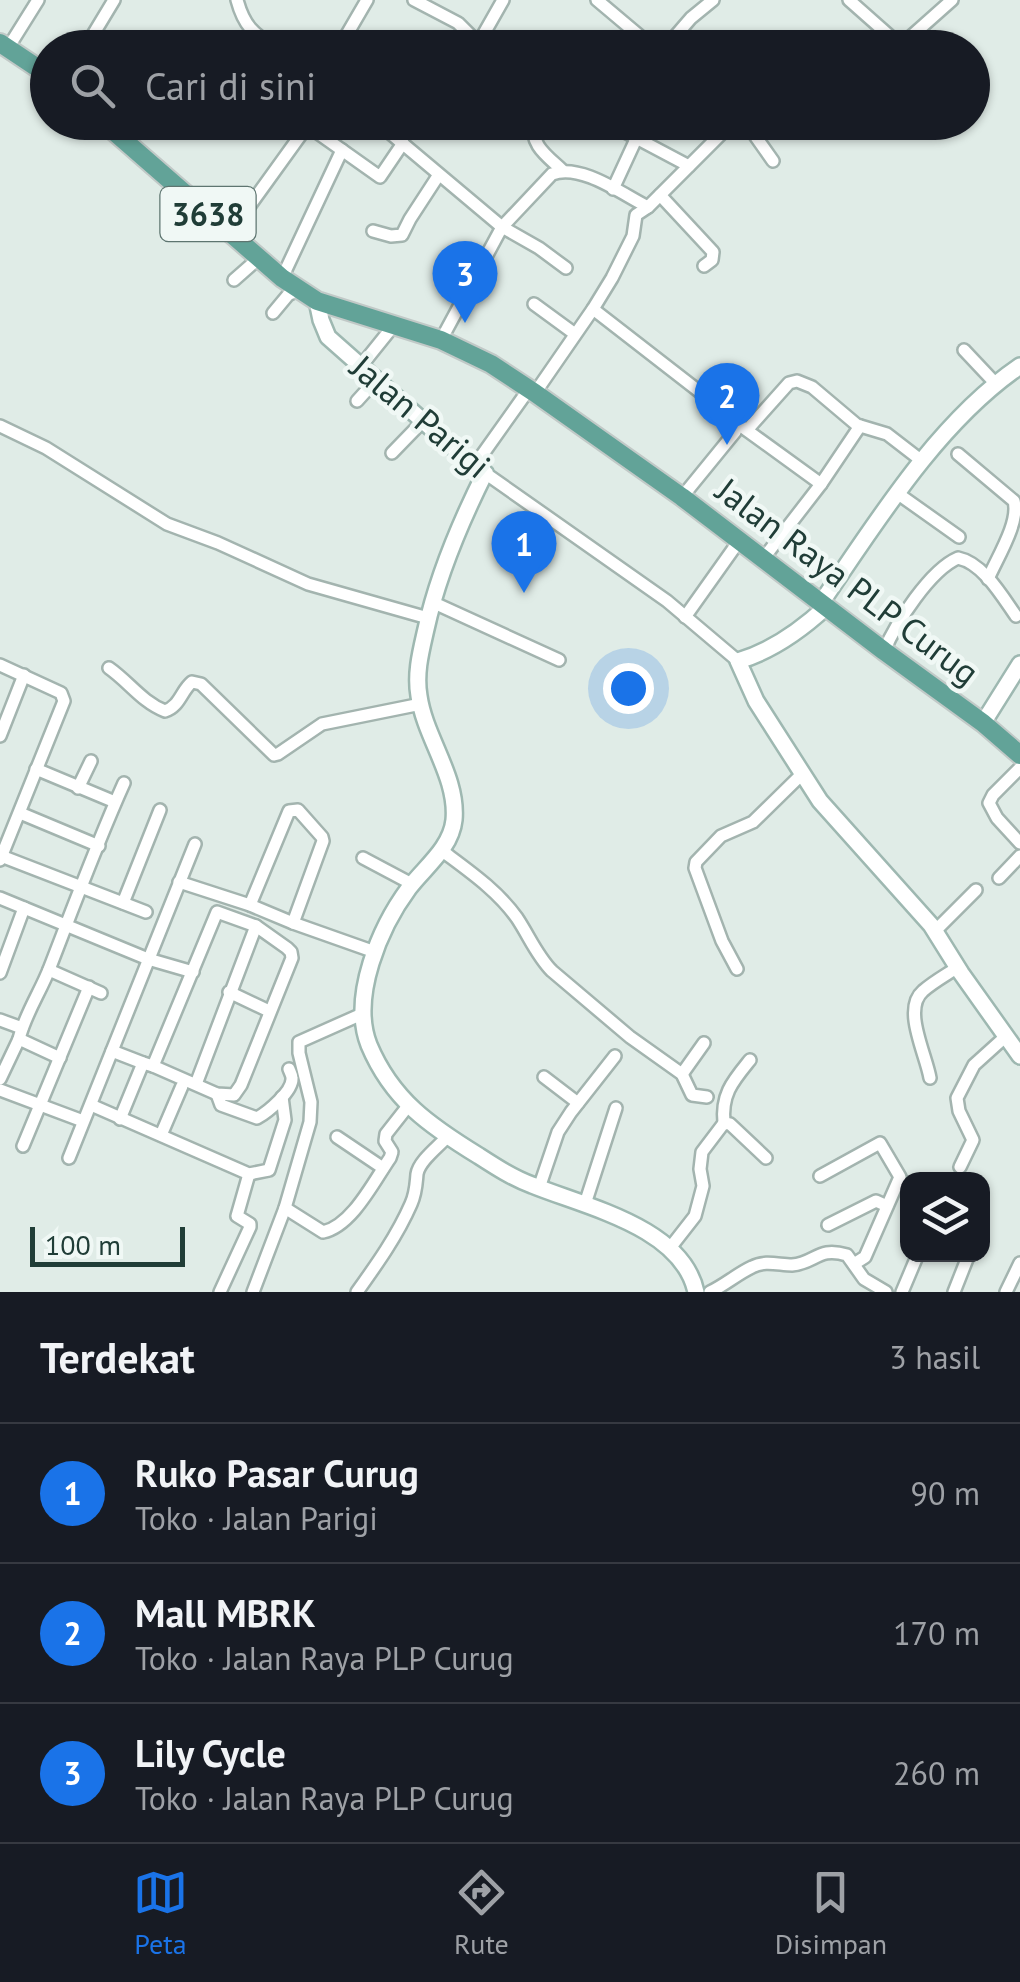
<!DOCTYPE html>
<html lang="id">
<head>
<meta charset="utf-8">
<style>
  :root { --surface:#171b24; --page:#242831; --text:#f1f3f6; --muted:#9ea1a6; --line:#363941; --accent:#1a73e8 }
  body { margin:0; font-family:"PT Sans",sans-serif; background:var(--page); color:var(--text) }
  .controls { position:absolute; right:30px; bottom:30px; display:grid; overflow:hidden; border-radius:20px; box-shadow:0 2px 8px #0004 }
  .controls button { width:90px; height:90px; display:grid; place-items:center; padding:0; border:0; border-bottom:2px solid var(--line); background:var(--surface); color:var(--text); font:50px sans-serif }
  .scale { position:absolute; left:30px; bottom:25px; width:155px; box-sizing:border-box; padding-left:10px; border:5px solid #203d37; border-top:0; font-size:28px; line-height:35px; white-space:nowrap; color:#203d37; -webkit-text-stroke:8px #f0f8f5; paint-order:stroke }
  .you { position:absolute; left:628px; top:688px; width:35px; height:35px; margin:-25px; border:8px solid #fff; border-radius:50%; background:#1a73e8; box-shadow:0 0 0 15px #1a73e833 }
  .badge { display:grid; place-items:center; width:65px; height:65px; border-radius:50%; background:var(--accent); color:#fff; font-size:32px; font-weight:700 }
  .pin { position:absolute; translate:-50% -82px; filter:drop-shadow(0 2px 5px #0008) }
  .pin::after { content:''; position:absolute; top:52px; width:35px; height:30px; background:inherit; clip-path:polygon(0 0,100% 0,50% 100%) }
  .list { margin:0; padding:0; list-style:none }
  h2 { display:flex; justify-content:space-between; align-items:center; height:130px; margin:0; padding:0 40px; font-size:42px }
  h2 small { font-size:32px; font-weight:400; color:var(--muted) }
  .list li { display:grid; grid-template-columns:65px 1fr auto; gap:30px; align-items:center; box-sizing:border-box; height:140px; padding:0 40px; border-top:2px solid var(--line) }
  .list b { display:block; font-size:38px; white-space:nowrap }
  .list p { margin:0; font-size:32px; white-space:nowrap; color:var(--muted) }
  .list em { font-size:32px; font-style:normal; color:var(--muted) }
  .icon { flex:none; width:55px; height:55px; fill:none; stroke:currentColor; stroke-width:2; stroke-linecap:round; stroke-linejoin:round }
  .map { position:relative; flex:none; width:1020px; height:1292px; overflow:hidden }
  .search { position:absolute; background:var(--surface); box-shadow:0 2px 8px #0004; left:30px; right:30px; top:30px; height:110px; display:flex; align-items:center; gap:25px; box-sizing:border-box; padding:0 35px; border-radius:55px; color:var(--muted); font-size:38px }
  .sheet { height:550px; background:var(--surface) }
  nav { display:flex; justify-content:space-around; align-items:center; box-sizing:border-box; height:140px; border-top:2px solid var(--line); background:var(--surface); font-size:28px; color:var(--muted) }
  nav a { display:grid; justify-items:center; gap:5px }
  nav .on { color:var(--accent) }
  .map>svg:first-child { display:block }
  .lines { fill:none; stroke-linecap:round; stroke-linejoin:round }
  .street-casing { stroke:#a3b4af; stroke-width:16 }
  .secondary-casing { stroke:#9eb8b1; stroke-width:20 }
  .primary-casing { stroke:#c1c9c7; stroke-width:22 }
  .street { stroke:#fff; stroke-width:11 }
  .secondary { stroke:#fff; stroke-width:15 }
  .primary { stroke:#62a398; stroke-width:18 }
  .labels { text-anchor:middle; dominant-baseline:central; stroke-width:9; stroke-linejoin:round; paint-order:stroke }
  .shield { fill:#f0f8f5; stroke:#5e7570; stroke-width:2.5 }
  .shield-label { font-size:32px; font-weight:bold; fill:#203d37 }
  .street-label { font-size:35px; fill:#203d37; stroke:#f0f8f5 }
</style>
</head>
<body>
<div class="map">
<svg width="1020" height="1292" viewBox="0 0 1020 1292">
  <rect width="100%" height="100%" fill="#e0ece7"/>
  <g class="lines">
    <defs>
      <g id="street">
        <path d="M237,0C244,26 253,33 275,48"/>
        <polyline points="414,0 458,23 483,48"/>
        <polyline points="597,0 654,48"/>
        <polyline points="849,0 901,46"/>
        <polyline points="8,48 38,0"/>
        <polyline points="85,48 114,0"/>
        <polyline points="339,48 367,0"/>
        <polyline points="469,48 482,37 503,0"/>
        <polyline points="665,48 691,18 713,0"/>
        <polyline points="898,48 952,0"/>
        <polyline points="377,122 502,227 539,248 566,268"/>
        <path d="M534,122C530,145 546,155 562,170"/>
        <polyline points="606,122 689,166"/>
        <polyline points="308,126 380,177 403,143"/>
        <polyline points="749,127 773,161"/>
        <polyline points="613,189 637,137"/>
        <polyline points="660,195 713,252 712,260 704,266"/>
        <polyline points="373,231 391,236 402,235 410,219 438,176"/>
        <polyline points="230,233 310,122"/>
        <polyline points="282,278 342,150"/>
        <polyline points="234,280 259,258"/>
        <polyline points="534,304 575,334"/>
        <polyline points="593,309 736,420 738,425 735,432 682,497"/>
        <polyline points="273,313 288,295 299,289"/>
        <path d="M441,340L502,227L552,174C581,163 622,194 648,207"/>
        <polyline points="964,350 996,384"/>
        <polyline points="361,366 394,325"/>
        <path d="M535,393L593,309L612,278L633,236L636,215L648,207L722,133C734,127 746,129 757,122"/>
        <polyline points="357,401 376,380"/>
        <polyline points="0,426 46,448 167,524 218,543 308,584 428,618"/>
        <polyline points="741,426 821,484"/>
        <polyline points="747,430 789,383 797,381 812,387 857,425 887,434 922,461"/>
        <polyline points="392,453 423,421"/>
        <path d="M958,454L1014,501C1020,522 997,558 988,579"/>
        <polyline points="475,465 529,389"/>
        <polyline points="485,473 667,601 738,661"/>
        <polyline points="897,493 959,537"/>
        <polyline points="763,559 821,484 860,426"/>
        <polyline points="432,602 559,660"/>
        <polyline points="685,617 739,541"/>
        <path d="M884,651C896,623 930,570 958,558C983,563 1002,596 1016,616"/>
        <polyline points="0,665 61,693 64,701 0,860"/>
        <path d="M109,668C129,682 142,702 165,711C180,706 181,691 192,682L201,684L274,755L278,754L322,724L421,704"/>
        <polyline points="0,736 24,675"/>
        <polyline points="1020,768 993,795 989,803 997,818 1020,843"/>
        <polyline points="36,769 115,802"/>
        <polyline points="78,788 91,761"/>
        <polyline points="20,813 99,846"/>
        <path d="M441,850C469,871 497,890 517,918C529,936 537,956 552,971L630,1037L682,1074L692,1095L707,1097"/>
        <polyline points="1,856 146,912"/>
        <polyline points="363,858 412,884"/>
        <polyline points="999,878 1020,856"/>
        <polyline points="179,882 250,905 293,923 375,952"/>
        <polyline points="0,898 148,959 193,972"/>
        <polyline points="123,903 160,810"/>
        <polyline points="250,905 289,811 298,810 322,837 323,841 293,923"/>
        <polygon points="217,912 256,926 287,948 291,952 292,958 241,1085 234,1095 217,1094 153,1066"/>
        <polyline points="935,931 976,890"/>
        <polyline points="737,969 722,941 695,868 696,862 721,836 753,822 802,774"/>
        <polyline points="49,970 101,993"/>
        <polyline points="0,973 24,908"/>
        <polyline points="229,992 269,1011"/>
        <polyline points="0,1020 22,1028"/>
        <polyline points="112,1051 143,1063"/>
        <path d="M60,1058L19,1039C25,1014 41,991 50,967C74,905 97,843 124,783"/>
        <polyline points="682,1074 704,1043"/>
        <polyline points="544,1077 578,1103"/>
        <path d="M930,1078C926,1054 902,1009 923,991C933,982 946,975 958,967"/>
        <polyline points="0,1079 19,1039"/>
        <polyline points="196,1084 256,926"/>
        <polyline points="0,1090 83,1121"/>
        <path d="M217,1094L221,1105L257,1118C268,1112 293,1091 292,1078C292,1075 290,1072 289,1069"/>
        <polyline points="91,1105 249,1174 269,1170 285,1120 282,1097"/>
        <polyline points="120,1119 143,1063 153,1066"/>
        <path d="M724,1123C721,1094 733,1081 750,1060"/>
        <polyline points="161,1135 182,1086"/>
        <polyline points="337,1137 383,1168"/>
        <polyline points="23,1146 89,987"/>
        <polyline points="69,1158 195,844"/>
        <polyline points="960,1167 973,1140 959,1111 957,1098 974,1065 1005,1037"/>
        <polyline points="820,1176 880,1143 900,1177 865,1257 854,1264"/>
        <polyline points="539,1188 558,1132 571,1112 615,1056"/>
        <polyline points="585,1204 616,1108"/>
        <path d="M285,1208L323,1232C352,1226 374,1181 390,1158L392,1152L385,1141L386,1134L408,1106"/>
        <polyline points="828,1225 876,1201 887,1206"/>
        <polyline points="670,1248 695,1216 703,1186 700,1169 702,1152 724,1123 730,1124 766,1158"/>
        <polyline points="220,1292 250,1227 250,1224 237,1216 249,1174"/>
        <polyline points="253,1292 285,1208 310,1122 311,1102 299,1053 299,1042 362,1014"/>
        <path d="M357,1292C377,1264 397,1236 411,1204C416,1193 416,1185 417,1174C419,1161 438,1147 447,1137"/>
        <path d="M710,1292C725,1285 737,1274 752,1267C765,1260 779,1265 792,1265C816,1263 818,1246 847,1255L864,1279L886,1292"/>
        <polyline points="902,1292 918,1254"/>
        <polyline points="954,1292 969,1254"/>
        <polyline points="1006,1292 1020,1263"/>
      </g>
      <g id="secondary">
        <path d="M317,301L321,320L328,337L458,452L485,473C460,523 438,574 426,629C421,651 415,673 419,696C425,738 458,777 454,820C451,848 425,867 409,888C380,927 350,997 369,1045C392,1100 430,1126 479,1156C496,1167 513,1178 532,1185C586,1207 682,1227 696,1292"/>
        <path d="M821,603C877,521 938,422 1020,366"/>
        <path d="M826,607C800,631 772,651 738,661L756,701L820,801L931,925L961,973L1020,1056"/>
        <polyline points="983,723 1020,664"/>
      </g>
      <g id="primary">
        <polyline points="0,43 48,75"/>
        <polyline points="103,122 282,278 317,301 441,340 491,364 535,393 682,497 884,651 983,723 1020,755"/>
      </g>
    </defs>
    <!-- street casing -->
    <use href="#street" class="street-casing"/>
    <!-- secondary casing -->
    <use href="#secondary" class="secondary-casing"/>
    <!-- primary casing -->
    <use href="#primary" class="primary-casing"/>
    <!-- street -->
    <use href="#street" class="street"/>
    <!-- secondary -->
    <use href="#secondary" class="secondary"/>
    <!-- primary -->
    <use href="#primary" class="primary"/>
  </g>
  <g class="labels">
    <!-- shield labels -->
    <rect class="shield" x="160.5" y="187" width="95" height="54" rx="8"/>
    <g class="shield-label">
      <text x="208" y="214">3638</text>
    </g>
    <!-- street labels -->
    <g class="street-label">
      <text transform="translate(421 416) rotate(40)">Jalan Parigi</text>
      <text transform="translate(848 581) rotate(37)">Jalan Raya PLP Curug</text>
    </g>
  </g>
</svg>
<div class="controls">
<button><svg class="icon" aria-label="layers" viewBox="0 0 24 24"><path d="M12 4l9 5-9 5-9-5zM3 14l9 5 9-5"/></svg></button>
</div>
<div class="scale">100 m</div>
<div class="you"></div>
<div class="pin badge" style="left:524px;top:593px">1</div>
<div class="pin badge" style="left:727px;top:445px">2</div>
<div class="pin badge" style="left:465px;top:323px">3</div>
<div class="search"><svg class="icon" aria-label="search" viewBox="0 0 24 24"><circle cx="10" cy="10" r="6"/><path d="M15 15l6 6"/></svg>Cari di sini</div>
</div>
<section class="sheet">
<h2>Terdekat<small>3 hasil</small></h2>
<ul class="list">
<li><span class="badge">1</span><div><b>Ruko Pasar Curug</b><p>Toko · Jalan Parigi</p></div><em>90 m</em></li>
<li><span class="badge">2</span><div><b>Mall MBRK</b><p>Toko · Jalan Raya PLP Curug</p></div><em>170 m</em></li>
<li><span class="badge">3</span><div><b>Lily Cycle</b><p>Toko · Jalan Raya PLP Curug</p></div><em>260 m</em></li>
</ul>
</section>
<nav>
<a class="on"><svg class="icon" aria-label="map" viewBox="0 0 24 24"><path d="M3 6l6-2 6 2 6-2v14l-6 2-6-2-6 2zM9 4v14M15 6v14"/></svg>Peta</a>
<a><svg class="icon" aria-label="directions" viewBox="0 0 24 24"><path d="M12 3l9 9-9 9-9-9zM9 14v-3h6M13 9l2 2-2 2"/></svg>Rute</a>
<a><svg class="icon" aria-label="saved" viewBox="0 0 24 24"><path d="M7 4h10v16l-5-4-5 4z"/></svg>Disimpan</a>
</nav>
</body>
</html>
